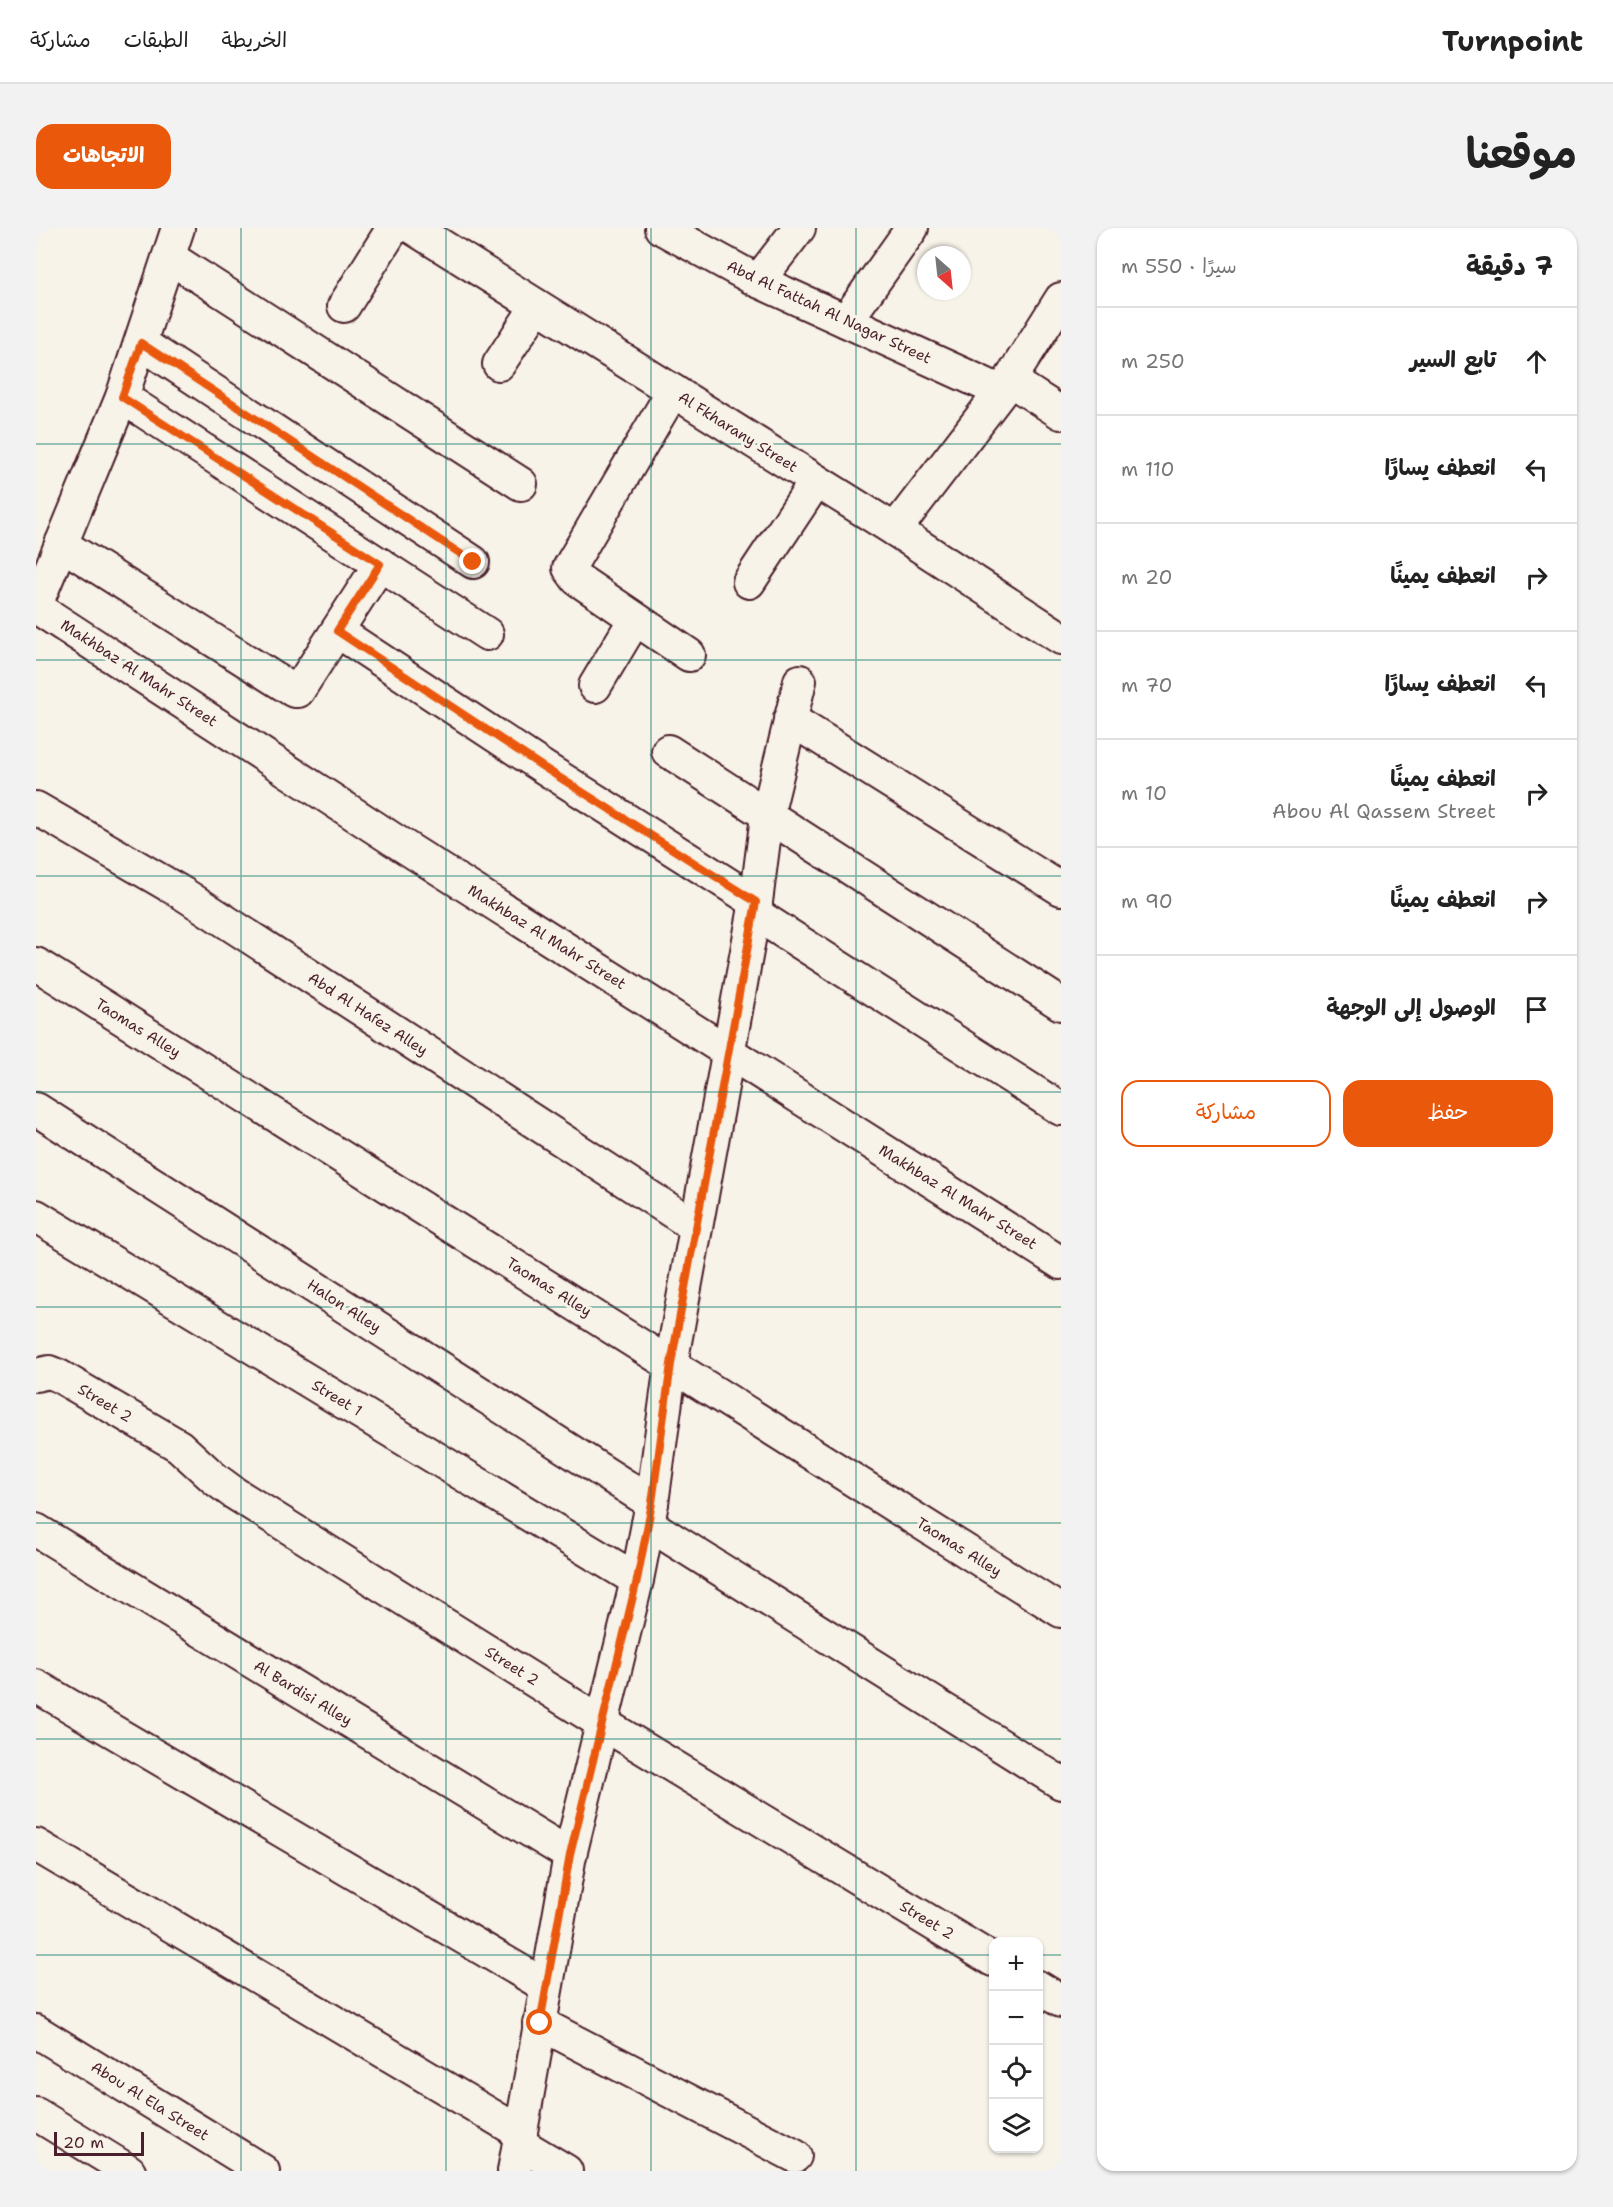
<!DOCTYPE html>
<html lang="ar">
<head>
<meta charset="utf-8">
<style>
  :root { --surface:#fff; --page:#f2f2f2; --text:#222; --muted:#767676; --line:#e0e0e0; --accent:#ea580c }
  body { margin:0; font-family:"Shantell Sans","Playpen Sans Arabic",sans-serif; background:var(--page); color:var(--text); direction:rtl }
  .controls { position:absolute; right:18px; bottom:18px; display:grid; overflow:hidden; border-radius:12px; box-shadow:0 2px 4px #0004 }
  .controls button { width:54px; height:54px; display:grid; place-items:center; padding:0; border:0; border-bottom:2px solid var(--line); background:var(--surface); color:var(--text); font:30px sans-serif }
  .compass { position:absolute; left:881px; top:18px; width:54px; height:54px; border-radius:50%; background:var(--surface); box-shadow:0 2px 4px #0004; rotate:153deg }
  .scale { position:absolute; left:18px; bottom:15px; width:90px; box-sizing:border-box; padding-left:6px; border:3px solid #4a1f2b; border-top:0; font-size:16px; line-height:21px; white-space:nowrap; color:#4a1f2b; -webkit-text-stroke:4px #f7f3e8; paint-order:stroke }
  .stop { position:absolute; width:18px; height:18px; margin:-14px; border:4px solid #ea580c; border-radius:50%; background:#fff }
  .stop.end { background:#ea580c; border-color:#fff; box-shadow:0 2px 6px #0008 }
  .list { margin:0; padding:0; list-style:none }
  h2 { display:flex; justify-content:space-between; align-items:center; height:78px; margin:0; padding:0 24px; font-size:26px }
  h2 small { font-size:20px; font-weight:400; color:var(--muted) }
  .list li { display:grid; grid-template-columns:39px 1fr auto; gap:18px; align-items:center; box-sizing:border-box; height:108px; padding:0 24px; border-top:2px solid var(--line) }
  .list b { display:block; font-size:22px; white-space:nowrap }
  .list p { margin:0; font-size:20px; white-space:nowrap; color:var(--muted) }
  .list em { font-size:20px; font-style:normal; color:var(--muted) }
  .actions { display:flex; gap:12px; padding:18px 24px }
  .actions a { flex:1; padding:14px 0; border:2px solid var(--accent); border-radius:18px; text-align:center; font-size:21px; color:var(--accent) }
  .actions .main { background:var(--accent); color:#fff }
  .icon { flex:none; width:33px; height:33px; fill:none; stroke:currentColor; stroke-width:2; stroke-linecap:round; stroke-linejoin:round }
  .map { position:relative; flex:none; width:1025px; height:1943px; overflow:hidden; direction:ltr; border-radius:18px }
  header { display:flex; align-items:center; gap:36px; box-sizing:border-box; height:84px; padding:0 30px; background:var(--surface); border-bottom:2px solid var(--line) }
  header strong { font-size:28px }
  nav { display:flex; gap:33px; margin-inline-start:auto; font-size:21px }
  .intro { display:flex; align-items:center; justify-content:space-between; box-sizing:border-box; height:144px; padding:0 36px }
  h1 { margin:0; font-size:42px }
  .button { padding:15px 27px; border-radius:18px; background:var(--accent); color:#fff; font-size:21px; font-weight:700 }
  main { display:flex; gap:36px; padding:0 36px }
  aside { flex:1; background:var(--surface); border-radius:18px; box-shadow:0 2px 4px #0004 }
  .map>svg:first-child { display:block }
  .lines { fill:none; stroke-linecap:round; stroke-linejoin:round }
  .minor-casing { stroke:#4a1f2b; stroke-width:36 }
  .minor { stroke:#f7f3e8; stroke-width:32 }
  .route { stroke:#ea580c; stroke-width:8 }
  .grid { fill:none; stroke:#0f766e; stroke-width:1.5; stroke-opacity:0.55 }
  .labels { text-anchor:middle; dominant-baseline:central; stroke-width:6; stroke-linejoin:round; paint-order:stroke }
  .street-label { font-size:15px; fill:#4a1f2b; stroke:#f7f3e8 }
</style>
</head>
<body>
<header>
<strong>Turnpoint</strong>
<nav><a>الخريطة</a><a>الطبقات</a><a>مشاركة</a></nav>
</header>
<div class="intro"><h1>موقعنا</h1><a class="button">الاتجاهات</a></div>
<main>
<aside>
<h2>7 دقيقة<small>سيرًا · 550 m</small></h2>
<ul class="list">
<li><svg class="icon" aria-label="ahead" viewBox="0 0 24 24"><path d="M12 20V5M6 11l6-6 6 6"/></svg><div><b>تابع السير</b></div><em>250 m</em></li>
<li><svg class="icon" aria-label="left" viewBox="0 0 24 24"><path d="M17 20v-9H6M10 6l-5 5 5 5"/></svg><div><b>انعطف يسارًا</b></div><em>110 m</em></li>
<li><svg class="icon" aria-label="right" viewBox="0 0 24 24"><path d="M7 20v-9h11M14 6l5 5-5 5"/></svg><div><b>انعطف يمينًا</b></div><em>20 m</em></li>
<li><svg class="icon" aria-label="left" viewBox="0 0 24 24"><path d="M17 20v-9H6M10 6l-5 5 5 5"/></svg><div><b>انعطف يسارًا</b></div><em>70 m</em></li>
<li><svg class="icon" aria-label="right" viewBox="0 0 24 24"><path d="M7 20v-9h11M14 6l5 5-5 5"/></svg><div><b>انعطف يمينًا</b><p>Abou Al Qassem Street</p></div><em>10 m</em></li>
<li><svg class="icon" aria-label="right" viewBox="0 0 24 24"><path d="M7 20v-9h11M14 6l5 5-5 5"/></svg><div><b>انعطف يمينًا</b></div><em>90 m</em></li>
<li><svg class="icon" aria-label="arrive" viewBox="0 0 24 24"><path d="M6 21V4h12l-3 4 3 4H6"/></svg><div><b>الوصول إلى الوجهة</b></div></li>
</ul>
<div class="actions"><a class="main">حفظ</a><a>مشاركة</a></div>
</aside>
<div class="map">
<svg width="1025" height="1943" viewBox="0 0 1025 1943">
  <rect width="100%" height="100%" fill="#f7f3e8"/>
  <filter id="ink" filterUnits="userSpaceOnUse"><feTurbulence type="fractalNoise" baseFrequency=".0167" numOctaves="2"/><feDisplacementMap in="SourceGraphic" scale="12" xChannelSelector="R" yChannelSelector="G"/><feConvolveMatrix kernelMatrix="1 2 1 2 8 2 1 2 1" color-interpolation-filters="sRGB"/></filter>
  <g filter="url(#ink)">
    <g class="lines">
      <defs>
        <g id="minor">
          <polyline points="377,0 859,302 1025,410"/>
          <polyline points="625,0 722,53 964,163"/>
          <polyline points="133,29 485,256"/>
          <polyline points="722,53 763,0"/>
          <polyline points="308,78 357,0"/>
          <polyline points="810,93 876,0"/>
          <polyline points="105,115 437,334"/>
          <polyline points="463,136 501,78"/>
          <polyline points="974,152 1025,185"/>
          <polyline points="637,163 533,340 541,351 653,427"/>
          <polyline points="86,169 451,406"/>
          <polyline points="859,302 974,152 1025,71"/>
          <polyline points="25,316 258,463 262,463 344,336"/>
          <polyline points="713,354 780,253"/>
          <polyline points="0,377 86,169 142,0"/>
          <polyline points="0,379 358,612 1025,1035"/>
          <polyline points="301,403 507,539 720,674"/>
          <polyline points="559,458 599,391"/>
          <polyline points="754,491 1025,661"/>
          <polyline points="632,523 1025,776"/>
          <polyline points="0,580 146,665 660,999"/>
          <polyline points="718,685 1025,881"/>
          <polyline points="0,736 1025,1383"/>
          <polyline points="0,881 616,1275"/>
          <polyline points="0,988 601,1352"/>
          <polyline points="0,1147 13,1144 23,1148 143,1218 179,1251 198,1265 566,1495 957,1732"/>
          <polyline points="612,1296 1025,1555"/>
          <polyline points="0,1302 534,1627"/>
          <polyline points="0,1458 510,1758"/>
          <polyline points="0,1617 485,1905"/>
          <polyline points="1002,1759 1025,1773"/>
          <polyline points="503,1795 759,1928"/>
          <polyline points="0,1803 227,1943"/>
          <polyline points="0,1886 93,1943"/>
          <polyline points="483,1915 530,1943"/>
          <polyline points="478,1943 534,1627 601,1352 616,1275 635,1136 720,674 731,588 764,453"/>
        </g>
      </defs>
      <!-- minor casing -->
      <use href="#minor" class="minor-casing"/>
      <!-- minor -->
      <use href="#minor" class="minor"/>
    </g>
  </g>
  <g class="lines" filter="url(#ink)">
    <!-- route -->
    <polyline class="route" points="437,334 105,115 86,169 344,336 301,403 507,539 720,674 635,1136 616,1275 601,1352 534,1627 504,1795"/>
  </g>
  <!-- grid -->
  <path class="grid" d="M205,0V1943M410,0V1943M615,0V1943M820,0V1943M0,216H1025M0,432H1025M0,648H1025M0,864H1025M0,1079H1025M0,1295H1025M0,1511H1025M0,1727H957M1002,1727H1025"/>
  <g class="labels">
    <!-- street labels -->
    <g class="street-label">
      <text transform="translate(793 84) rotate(25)">Abd Al Fattah Al Nagar Street</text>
      <text transform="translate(702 204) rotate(32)">Al Fkharany Street</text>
      <text transform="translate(103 445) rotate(33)">Makhbaz Al Mahr Street</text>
      <text transform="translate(511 709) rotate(32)">Makhbaz Al Mahr Street</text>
      <text transform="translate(332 786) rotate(33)">Abd Al Hafez Alley</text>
      <text transform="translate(102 800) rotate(32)">Taomas Alley</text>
      <text transform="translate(922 969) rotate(32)">Makhbaz Al Mahr Street</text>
      <text transform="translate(513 1059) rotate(32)">Taomas Alley</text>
      <text transform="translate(308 1078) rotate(33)">Halon Alley</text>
      <text transform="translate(301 1170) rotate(31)">Street 1</text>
      <text transform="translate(69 1175) rotate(31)">Street 2</text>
      <text transform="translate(923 1319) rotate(32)">Taomas Alley</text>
      <text transform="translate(476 1438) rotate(32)">Street 2</text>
      <text transform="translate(267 1465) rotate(31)">Al Bardisi Alley</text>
      <text transform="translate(891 1692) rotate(31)">Street 2</text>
      <text transform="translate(114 1873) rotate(32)">Abou Al Ela Street</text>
    </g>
  </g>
</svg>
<div class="controls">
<button>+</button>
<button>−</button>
<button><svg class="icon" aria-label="locate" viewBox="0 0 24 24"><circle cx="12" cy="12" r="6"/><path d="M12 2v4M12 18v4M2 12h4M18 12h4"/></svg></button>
<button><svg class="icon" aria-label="layers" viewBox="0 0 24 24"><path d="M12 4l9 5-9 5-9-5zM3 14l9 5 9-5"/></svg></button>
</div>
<svg class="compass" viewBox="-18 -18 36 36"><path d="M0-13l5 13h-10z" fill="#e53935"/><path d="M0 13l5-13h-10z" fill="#767676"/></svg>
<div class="scale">20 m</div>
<div class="stop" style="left:504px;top:1795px"></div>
<div class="stop end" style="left:437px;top:334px"></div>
</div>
</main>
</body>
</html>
